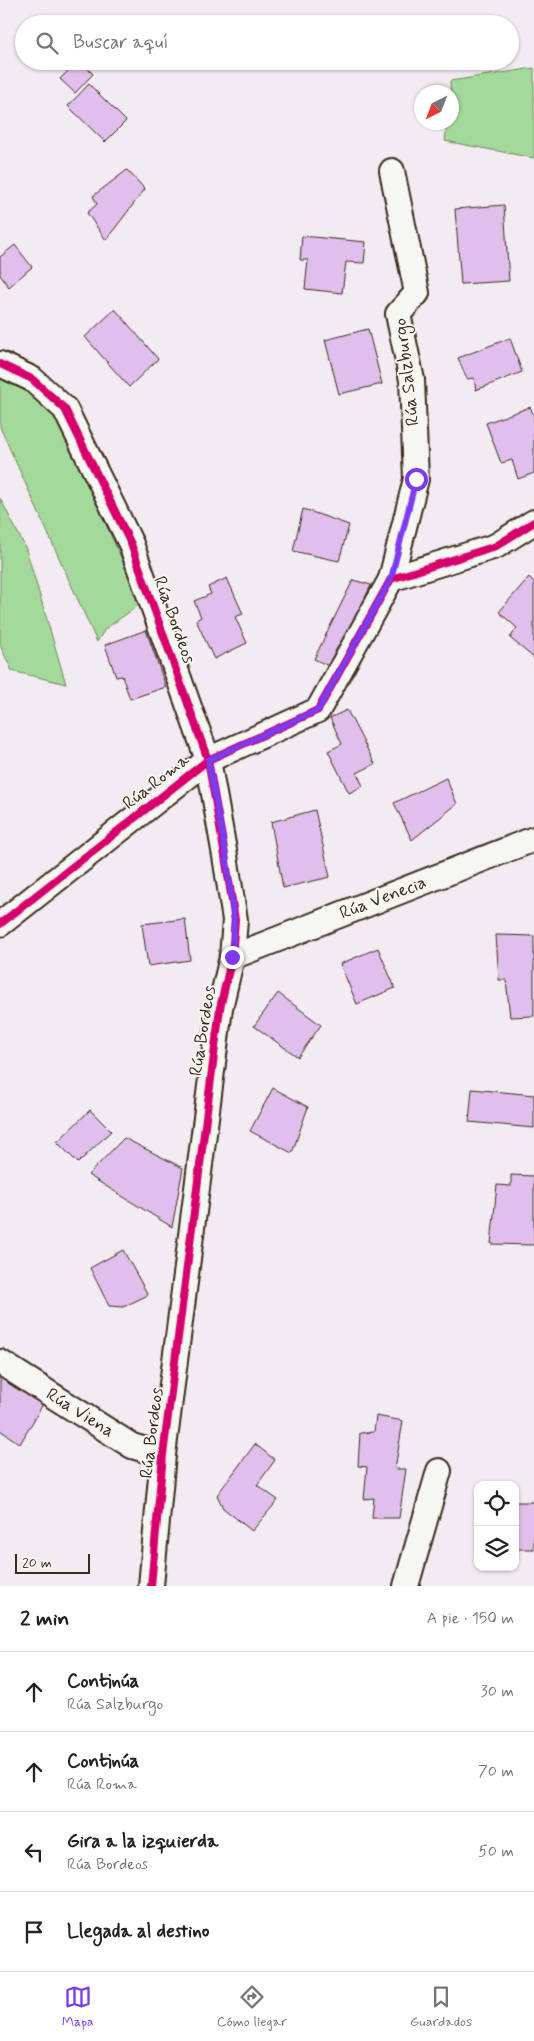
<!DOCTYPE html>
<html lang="es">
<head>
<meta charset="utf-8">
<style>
  :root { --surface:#fff; --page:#f2f2f2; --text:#222; --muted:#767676; --line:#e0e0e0; --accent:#7c3aed }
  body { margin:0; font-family:Mynerve,sans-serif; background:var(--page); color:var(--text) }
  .controls { position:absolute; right:15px; bottom:15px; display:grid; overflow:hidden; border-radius:10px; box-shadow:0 1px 4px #0004 }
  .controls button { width:45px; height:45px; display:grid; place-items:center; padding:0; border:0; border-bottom:1px solid var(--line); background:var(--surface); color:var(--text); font:25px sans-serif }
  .compass { position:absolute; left:414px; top:85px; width:45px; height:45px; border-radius:50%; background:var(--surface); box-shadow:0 1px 4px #0004; rotate:222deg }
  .scale { position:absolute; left:15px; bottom:12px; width:75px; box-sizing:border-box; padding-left:5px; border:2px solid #3b2a1e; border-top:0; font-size:14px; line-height:18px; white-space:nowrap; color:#3b2a1e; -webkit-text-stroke:4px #f6f6f2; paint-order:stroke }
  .stop { position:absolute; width:15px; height:15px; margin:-11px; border:4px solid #7c3aed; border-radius:50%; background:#fff }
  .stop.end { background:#7c3aed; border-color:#fff; box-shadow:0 1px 5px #0008 }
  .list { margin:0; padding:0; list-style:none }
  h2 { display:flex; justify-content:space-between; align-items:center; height:65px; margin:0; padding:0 20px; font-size:21px }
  h2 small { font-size:16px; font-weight:400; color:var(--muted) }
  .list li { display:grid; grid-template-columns:32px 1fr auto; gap:15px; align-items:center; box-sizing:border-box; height:80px; padding:0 20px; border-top:1px solid var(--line) }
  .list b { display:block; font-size:19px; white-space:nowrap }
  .list p { margin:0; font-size:16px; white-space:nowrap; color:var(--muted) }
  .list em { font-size:16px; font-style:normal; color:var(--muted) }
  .icon { flex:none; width:28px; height:28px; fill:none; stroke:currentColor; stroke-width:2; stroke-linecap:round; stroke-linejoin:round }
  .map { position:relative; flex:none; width:534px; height:1586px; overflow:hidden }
  .search { position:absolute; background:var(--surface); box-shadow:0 1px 4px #0004; left:15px; right:15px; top:15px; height:55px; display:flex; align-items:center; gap:12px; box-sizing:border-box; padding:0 18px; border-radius:28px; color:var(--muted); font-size:19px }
  .sheet { height:385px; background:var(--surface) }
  nav { display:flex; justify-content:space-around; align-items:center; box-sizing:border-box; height:70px; border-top:1px solid var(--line); background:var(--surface); font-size:14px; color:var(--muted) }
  nav a { display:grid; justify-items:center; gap:2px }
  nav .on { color:var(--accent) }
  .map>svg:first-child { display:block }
  .green { fill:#a4d99c; stroke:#70825d }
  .building { fill:#e0bfec; stroke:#3b2a1e }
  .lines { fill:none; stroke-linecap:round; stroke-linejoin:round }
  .street-casing { stroke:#3b2a1e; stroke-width:28 }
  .street { stroke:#f6f6f2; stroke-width:24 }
  .cycleway-casing { stroke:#f6f6f2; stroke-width:11 }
  .cycleway { stroke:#d6006c; stroke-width:8 }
  .route { stroke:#7c3aed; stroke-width:6 }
  .labels { text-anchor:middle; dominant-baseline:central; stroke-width:4; stroke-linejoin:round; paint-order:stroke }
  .street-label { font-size:18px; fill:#3b2a1e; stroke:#f6f6f2 }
</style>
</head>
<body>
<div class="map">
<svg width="534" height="1586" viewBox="0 0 534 1586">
  <rect width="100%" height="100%" fill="#f2ebf1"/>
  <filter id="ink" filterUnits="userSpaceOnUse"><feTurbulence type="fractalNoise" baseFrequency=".02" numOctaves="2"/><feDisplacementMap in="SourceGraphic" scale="10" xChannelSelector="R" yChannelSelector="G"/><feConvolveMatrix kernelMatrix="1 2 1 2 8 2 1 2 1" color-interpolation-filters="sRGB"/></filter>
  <g filter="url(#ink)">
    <!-- green -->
    <g class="green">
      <polygon points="534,68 534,158 445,141 447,123 452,122 450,81"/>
      <polygon points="0,378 28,392 55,414 142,603 105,629 97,642 0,427"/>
      <polygon points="0,498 26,549 66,684 12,671 0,645"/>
    </g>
    <!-- building -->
    <g class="building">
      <polygon points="78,61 80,61 93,74 75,93 60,79"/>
      <polygon points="89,84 126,121 105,142 68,106"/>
      <polygon points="127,170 145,189 106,240 87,213 97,204 93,196"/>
      <polygon points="504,205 509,281 461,284 455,209"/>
      <polygon points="302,236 366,242 364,263 346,262 342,293 305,289 308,260 300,260"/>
      <polygon points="15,245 32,267 9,287 0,275 0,257"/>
      <polygon points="115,309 158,359 129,387 85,337"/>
      <polygon points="368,329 382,384 339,394 325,340"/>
      <polygon points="510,338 522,372 476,390 474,378 467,379 458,358"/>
      <polygon points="530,407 534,416 534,473 518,479 512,460 501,463 486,423"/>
      <polygon points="303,509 349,525 339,561 293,551"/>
      <polygon points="529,577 534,582 534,658 510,638 517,628 499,612"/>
      <polygon points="227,578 243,614 235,617 247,643 214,659 196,620 201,617 194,601 211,594 208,587"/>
      <polygon points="353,580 371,585 333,668 314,659"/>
      <polygon points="146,630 166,687 130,699 122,676 116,677 105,645"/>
      <polygon points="347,710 375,764 357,773 363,786 349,793 328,751 342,744 330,718"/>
      <polygon points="446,778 457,804 412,840 394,803"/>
      <polygon points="315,810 330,877 283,888 271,822"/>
      <polygon points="185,919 190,960 148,966 142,924"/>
      <polygon points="496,935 534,936 534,1016 510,1017 506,980 499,980"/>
      <polygon points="378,948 395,988 357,1004 340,964"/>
      <polygon points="278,993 321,1025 298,1057 254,1026"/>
      <polygon points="273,1088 308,1107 292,1153 250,1131"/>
      <polygon points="472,1089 534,1095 534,1128 469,1122"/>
      <polygon points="90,1110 111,1131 78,1163 57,1142"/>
      <polygon points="124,1138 183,1168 172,1227 88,1175"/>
      <polygon points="511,1175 534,1176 534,1245 491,1244 497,1185 511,1186"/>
      <polygon points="123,1250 148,1295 123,1307 109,1306 90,1268"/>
      <polygon points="0,1376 43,1404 20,1444 0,1430"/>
      <polygon points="376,1416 403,1421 395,1469 406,1469 399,1518 372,1518 374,1498 364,1499 367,1467 358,1466 360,1433 374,1432"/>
      <polygon points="255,1444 275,1460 257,1485 278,1500 252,1531 223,1508 217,1495"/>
      <rect x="515" y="1502" width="19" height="47"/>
    </g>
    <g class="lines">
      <defs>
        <g id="street">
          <polyline points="0,364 32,379 65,409 131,544 208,760 225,856 235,920 232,957 220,1008 163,1455 151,1586"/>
          <polyline points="391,579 416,479 412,380 398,314 417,293 392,171"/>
          <polyline points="0,924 208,760 318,710 391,579 496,546 534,522"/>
          <polyline points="232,957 534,839"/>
          <polyline points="0,1362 132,1446 163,1455"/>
          <polyline points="406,1586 439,1471"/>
        </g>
      </defs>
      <!-- street casing -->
      <use href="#street" class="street-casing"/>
      <!-- street -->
      <use href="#street" class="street"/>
      <defs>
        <g id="cycleway">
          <polyline points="0,364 32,379 65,409 131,544 208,760 225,856 235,920 232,957 220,1008 163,1455 151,1586"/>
          <polyline points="0,924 208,760 318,710 391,579 496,546 534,522"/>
        </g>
      </defs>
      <!-- cycleway casing -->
      <use href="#cycleway" class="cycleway-casing"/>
      <!-- cycleway -->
      <use href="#cycleway" class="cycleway"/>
    </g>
  </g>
  <g class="lines" filter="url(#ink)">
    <!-- route -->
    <polyline class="route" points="232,957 234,920 226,856 208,760 318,710 391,579 416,479"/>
  </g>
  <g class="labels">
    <!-- street labels -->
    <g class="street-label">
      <text transform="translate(407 372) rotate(-97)">Rúa Salzburgo</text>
      <text transform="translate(174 620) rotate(70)">Rúa Bordeos</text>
      <text transform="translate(156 782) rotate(-38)">Rúa Roma</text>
      <text transform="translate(383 898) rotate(-21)">Rúa Venecia</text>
      <text transform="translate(203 1031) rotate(-81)">Rúa Bordeos</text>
      <text transform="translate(80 1413) rotate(32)">Rúa Viena</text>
      <text transform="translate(152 1433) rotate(-83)">Rúa Bordeos</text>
    </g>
  </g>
</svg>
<div class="controls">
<button><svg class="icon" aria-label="locate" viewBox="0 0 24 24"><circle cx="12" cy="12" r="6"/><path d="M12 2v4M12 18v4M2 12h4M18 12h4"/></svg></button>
<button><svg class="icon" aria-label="layers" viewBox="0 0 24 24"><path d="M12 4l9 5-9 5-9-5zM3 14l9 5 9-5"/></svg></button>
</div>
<svg class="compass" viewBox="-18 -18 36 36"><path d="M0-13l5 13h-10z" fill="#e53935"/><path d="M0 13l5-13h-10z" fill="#767676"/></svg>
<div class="scale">20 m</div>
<div class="stop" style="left:416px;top:479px"></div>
<div class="stop end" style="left:232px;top:957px"></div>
<div class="search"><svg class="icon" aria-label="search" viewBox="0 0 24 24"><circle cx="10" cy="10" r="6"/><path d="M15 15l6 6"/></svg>Buscar aquí</div>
</div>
<section class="sheet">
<h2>2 min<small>A pie · 150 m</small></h2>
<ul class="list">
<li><svg class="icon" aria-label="ahead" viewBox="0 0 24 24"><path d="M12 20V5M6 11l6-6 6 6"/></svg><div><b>Continúa</b><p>Rúa Salzburgo</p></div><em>30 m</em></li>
<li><svg class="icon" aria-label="ahead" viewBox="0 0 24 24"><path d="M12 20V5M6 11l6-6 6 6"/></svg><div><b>Continúa</b><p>Rúa Roma</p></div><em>70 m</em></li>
<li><svg class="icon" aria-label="left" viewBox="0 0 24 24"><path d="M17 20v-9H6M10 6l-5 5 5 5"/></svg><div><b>Gira a la izquierda</b><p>Rúa Bordeos</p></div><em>50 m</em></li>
<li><svg class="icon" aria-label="arrive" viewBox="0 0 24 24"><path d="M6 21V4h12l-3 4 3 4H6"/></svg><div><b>Llegada al destino</b></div></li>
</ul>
</section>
<nav>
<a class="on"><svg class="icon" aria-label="map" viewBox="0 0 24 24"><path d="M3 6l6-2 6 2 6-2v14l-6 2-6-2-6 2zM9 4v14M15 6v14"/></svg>Mapa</a>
<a><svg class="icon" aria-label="directions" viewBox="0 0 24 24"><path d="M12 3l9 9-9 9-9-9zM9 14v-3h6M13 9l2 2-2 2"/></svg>Cómo llegar</a>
<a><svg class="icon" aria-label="saved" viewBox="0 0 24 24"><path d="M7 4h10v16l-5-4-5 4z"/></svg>Guardados</a>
</nav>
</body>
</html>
